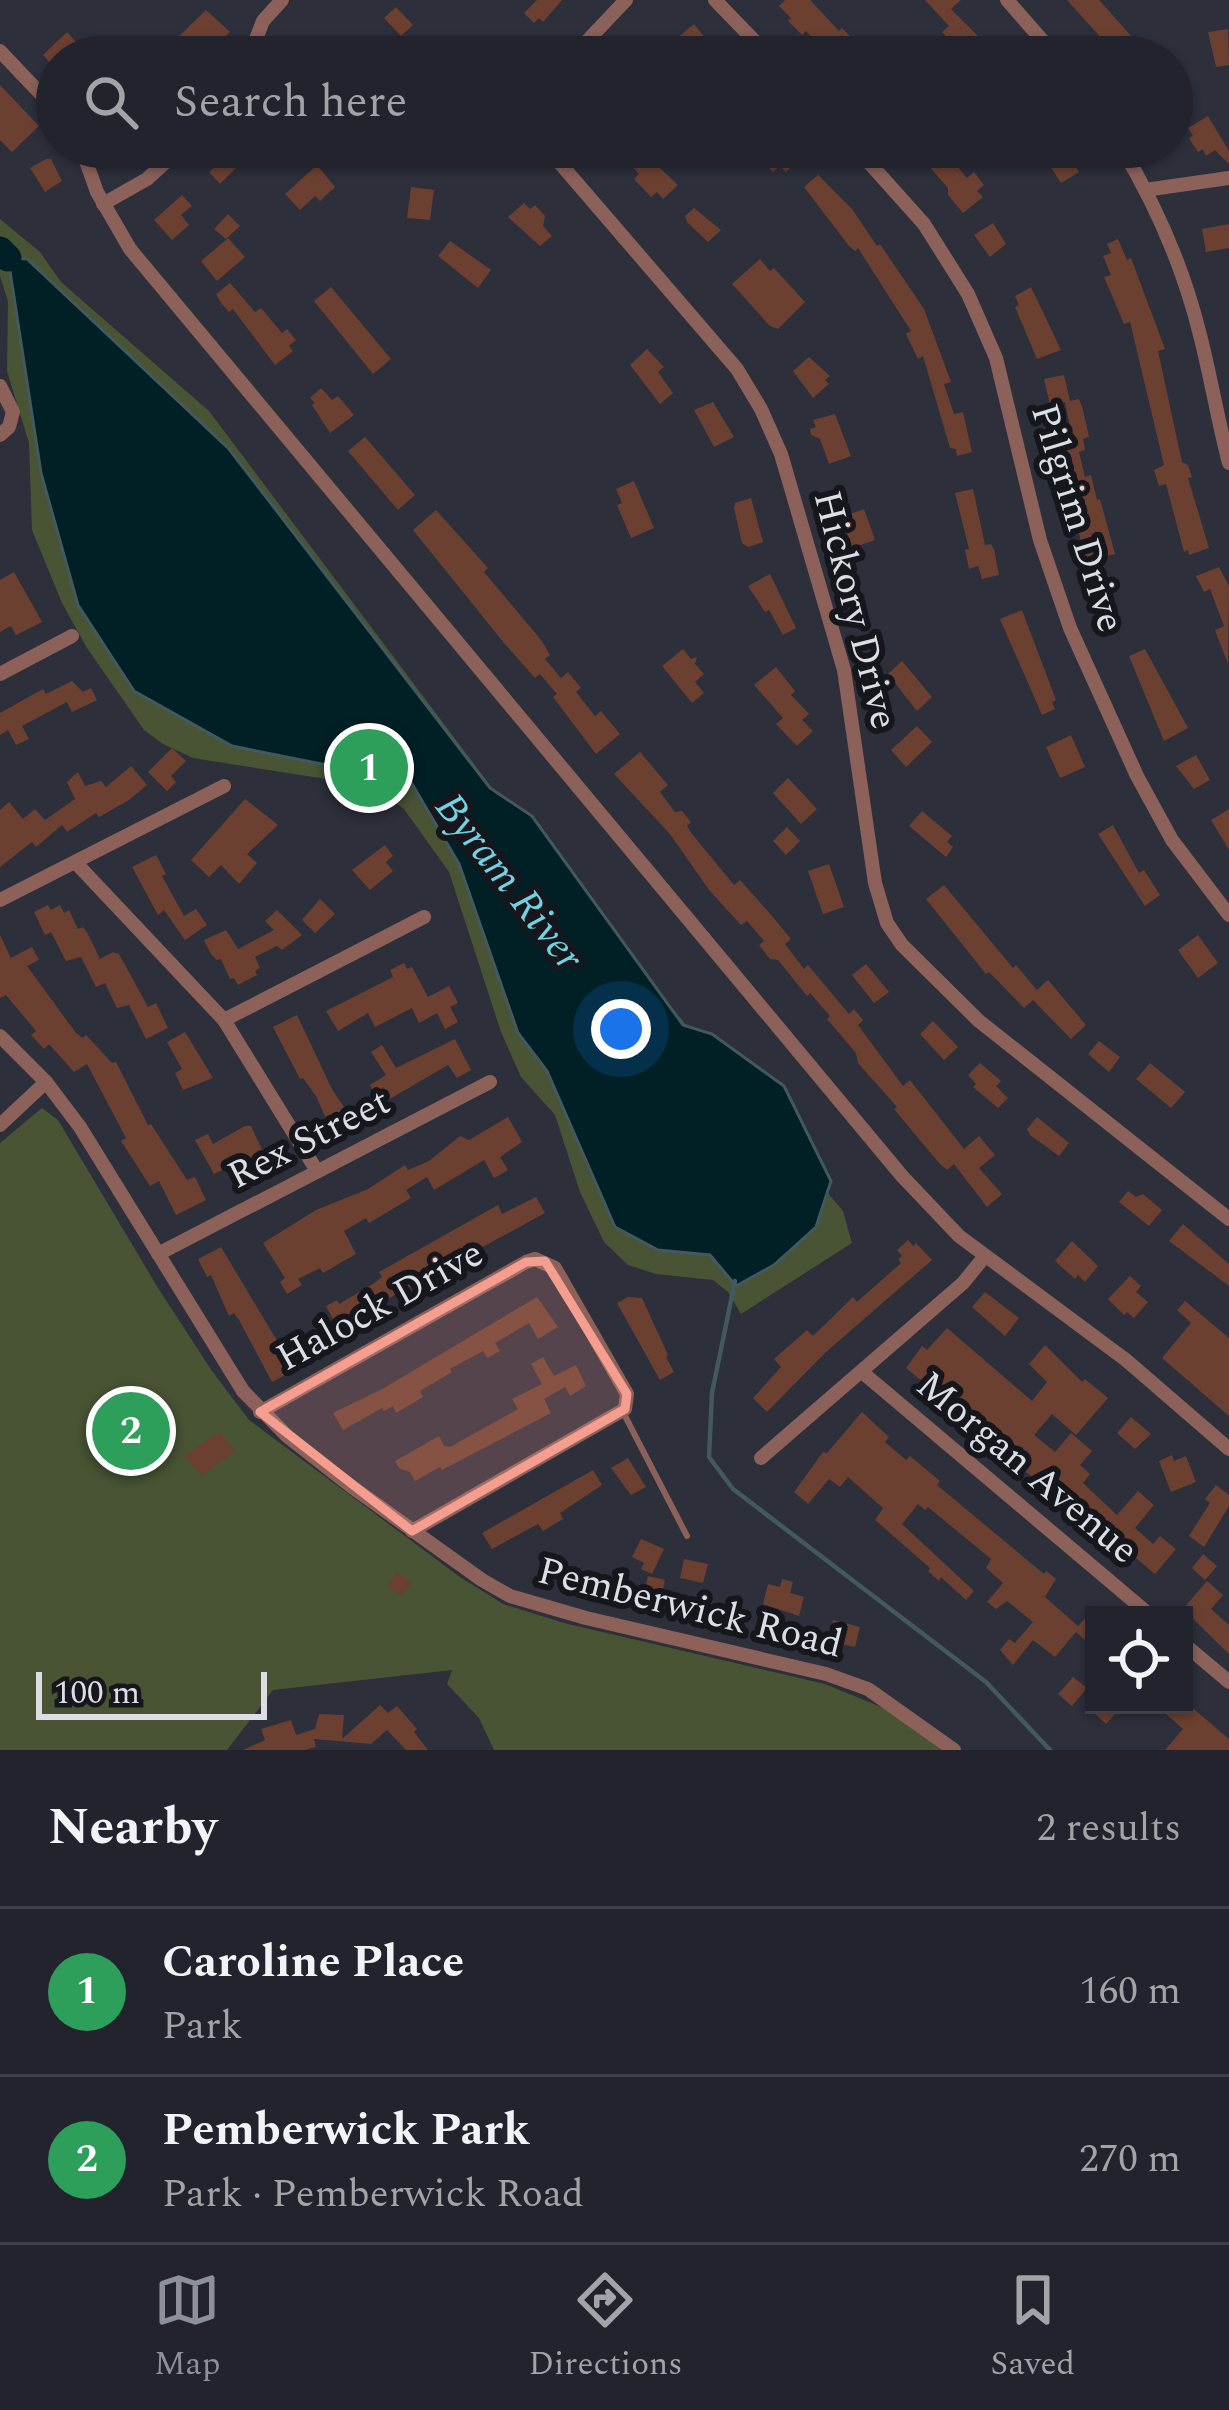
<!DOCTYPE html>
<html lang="en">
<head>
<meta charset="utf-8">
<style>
  :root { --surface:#22232c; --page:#2a2b34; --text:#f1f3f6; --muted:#a2a4a9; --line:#3f4048; --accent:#8c9099 }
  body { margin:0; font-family:Spectral,serif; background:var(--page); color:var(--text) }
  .controls { position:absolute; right:36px; bottom:36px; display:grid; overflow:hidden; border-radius:0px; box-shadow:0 3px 9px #0004 }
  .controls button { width:108px; height:108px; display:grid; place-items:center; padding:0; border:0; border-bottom:3px solid var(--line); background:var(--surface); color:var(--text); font:60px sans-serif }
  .scale { position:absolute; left:36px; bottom:30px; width:231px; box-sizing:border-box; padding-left:12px; border:6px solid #dcdee6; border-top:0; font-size:33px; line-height:42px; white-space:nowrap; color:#dcdee6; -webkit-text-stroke:9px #16171d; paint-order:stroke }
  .you { position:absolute; left:621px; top:1029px; width:42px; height:42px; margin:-30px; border:9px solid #fff; border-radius:50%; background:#1a73e8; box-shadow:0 0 0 18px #1a73e833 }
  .badge { display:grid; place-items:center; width:78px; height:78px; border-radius:50%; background:var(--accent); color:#fff; font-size:39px; font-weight:700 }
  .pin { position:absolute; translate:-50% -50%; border:6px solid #fff; box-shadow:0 3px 12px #0006 }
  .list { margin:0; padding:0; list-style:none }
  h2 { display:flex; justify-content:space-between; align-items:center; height:156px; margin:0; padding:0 48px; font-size:51px }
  h2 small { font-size:39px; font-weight:400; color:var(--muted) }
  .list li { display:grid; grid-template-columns:78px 1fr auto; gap:36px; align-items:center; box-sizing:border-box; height:168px; padding:0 48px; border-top:3px solid var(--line) }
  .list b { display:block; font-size:45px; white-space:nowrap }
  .list p { margin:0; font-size:39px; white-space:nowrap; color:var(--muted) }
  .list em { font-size:39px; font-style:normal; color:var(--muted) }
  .icon { flex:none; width:66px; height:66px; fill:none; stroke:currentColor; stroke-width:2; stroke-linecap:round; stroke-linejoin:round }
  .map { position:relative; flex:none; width:1229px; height:1750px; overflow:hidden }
  .search { position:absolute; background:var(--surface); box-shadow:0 3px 9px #0004; left:36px; right:36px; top:36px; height:132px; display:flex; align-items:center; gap:30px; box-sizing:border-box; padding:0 42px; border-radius:66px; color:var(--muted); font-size:45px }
  .sheet { height:492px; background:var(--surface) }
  nav { display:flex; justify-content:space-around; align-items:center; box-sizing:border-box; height:168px; border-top:3px solid var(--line); background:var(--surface); font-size:33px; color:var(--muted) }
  nav a { display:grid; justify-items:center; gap:6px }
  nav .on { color:var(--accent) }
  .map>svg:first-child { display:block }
  .green { fill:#485434 }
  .water { fill:#002025; stroke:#42595f; stroke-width:3 }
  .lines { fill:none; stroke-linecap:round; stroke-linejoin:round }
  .stream { stroke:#42595f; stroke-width:4.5 }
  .river { stroke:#002025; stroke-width:27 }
  .building { fill:#6b4031 }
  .lane { stroke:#8b615a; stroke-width:6 }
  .street { stroke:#8b615a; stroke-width:14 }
  .marked { fill:#f59d8e; fill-opacity:0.2; stroke:#f59d8e; stroke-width:9; stroke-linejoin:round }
  .labels { text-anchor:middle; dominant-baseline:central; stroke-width:12; stroke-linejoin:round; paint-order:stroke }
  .street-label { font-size:39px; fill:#dcdee6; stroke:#16171d }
  .water-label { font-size:42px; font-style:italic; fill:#71d3e2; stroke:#16171d }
</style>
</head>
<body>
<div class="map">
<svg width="1229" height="1750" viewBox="0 0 1229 1750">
  <rect width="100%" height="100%" fill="#2d2f3b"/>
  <!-- green -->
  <g class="green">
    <polygon points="0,219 40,252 61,282 209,411 537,848 843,1211 852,1243 741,1314 728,1292 713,1280 656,1274 628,1265 604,1242 580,1192 555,1115 521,1077 501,1032 449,872 404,809 388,797 326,779 193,758 163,744 144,730 87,648 62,603 32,530 29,443 7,371 8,302 0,276"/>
    <polygon points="42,1108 58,1120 158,1288 212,1371 249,1420 460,1577 503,1604 564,1623 825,1684 886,1709 942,1750 494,1750 479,1718 447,1684 452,1670 273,1690 227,1750 0,1750 0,1143"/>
  </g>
  <!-- water -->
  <polygon class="water" points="8,258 27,259 229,449 490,788 532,816 683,1025 712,1034 784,1086 831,1181 816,1227 774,1265 736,1286 710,1255 658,1250 615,1227 547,1071 518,1033 459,864 411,782 232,746 134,691 78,605 41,473"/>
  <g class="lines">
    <!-- stream -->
    <polyline class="stream" points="735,1281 712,1393 709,1457 733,1489 986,1682 1050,1750"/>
    <!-- river -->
    <polyline class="river" points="0,250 8,258"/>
  </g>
  <!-- building -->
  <g class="building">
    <polygon points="537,0 562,0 543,22 539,18 534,23 524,13"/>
    <polygon points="785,0 810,0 839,31 842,28 856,42 850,48 852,50 845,57 831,57 806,31 802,35 788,21 791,18 779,6"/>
    <polygon points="925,0 961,0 951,9 999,57 965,57 942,32 949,26"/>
    <polygon points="1067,0 1099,0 1132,37 1111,56 1102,44 1105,42"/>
    <polygon points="396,7 413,25 401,36 384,18"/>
    <polygon points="206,10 230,32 204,57 187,57 173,42"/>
    <polygon points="694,24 721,57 691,57 676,39"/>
    <polygon points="1228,29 1229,65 1216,67 1208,32"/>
    <polygon points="67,32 90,57 57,57 53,66 43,55"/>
    <polygon points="0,85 39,126 12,152 0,140"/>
    <polygon points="1208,116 1229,151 1229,164 1215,150 1206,156 1203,149 1198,152 1189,138 1193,136 1188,128"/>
    <polygon points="601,147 638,147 678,185 663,199 657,192 651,197 634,179 639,174 622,156 615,162"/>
    <polygon points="763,147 803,147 793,155 798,161 786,172 780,166 773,172 765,163 772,157"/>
    <polygon points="912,147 941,147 967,178 974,172 984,185 977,191 983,197 963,213 948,195 948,188"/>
    <polygon points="1065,149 1079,172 1061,183 1046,160"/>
    <polygon points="228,156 238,166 220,184 209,172"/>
    <polygon points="46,159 51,159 62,181 45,192 30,168"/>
    <polygon points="317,165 335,187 320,201 315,196 300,210 285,194"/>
    <polygon points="818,175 852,209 877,246 880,244 924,309 951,382 944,384 954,414 963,412 972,452 957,456 956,449 950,448 923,356 918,359 906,334 911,331 858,248 855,251 849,246 804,187"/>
    <polygon points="411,187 434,190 430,220 407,218"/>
    <polygon points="182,195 192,206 181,215 189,225 172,240 154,220"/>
    <polygon points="524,203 530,209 535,205 545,216 543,226 552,236 540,246 508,217"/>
    <polygon points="694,208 721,230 708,242 687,222 685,216"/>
    <polygon points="228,214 240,226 226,239 214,229"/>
    <polygon points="993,223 1006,244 990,257 974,235"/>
    <polygon points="1229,224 1229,248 1206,252 1202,229"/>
    <polygon points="228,238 245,257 217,281 201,261"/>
    <polygon points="1118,239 1127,260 1131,258 1165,349 1158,351 1182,462 1188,465 1192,477 1188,478 1209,548 1189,555 1188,550 1184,552 1166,484 1159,486 1154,470 1164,465 1130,322 1124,324 1104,277 1111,275 1103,256 1111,253 1107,244"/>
    <polygon points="450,241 491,270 478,288 438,256"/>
    <polygon points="760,259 770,271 774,268 805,302 778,329 770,326 732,284"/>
    <polygon points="230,283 255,312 261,308 282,333 287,329 296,340 289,346 293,351 275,365 233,309 229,312 221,303 216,294"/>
    <polygon points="331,287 391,359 373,374 314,301"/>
    <polygon points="1031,287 1061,350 1037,359 1015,307 1019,305 1015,296"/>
    <polygon points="647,349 664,367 658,372 673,393 660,404 630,365"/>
    <polygon points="809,357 830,376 825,380 829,384 813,398 793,371"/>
    <polygon points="1064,375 1070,401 1079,399 1083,410 1089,437 1083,439 1085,450 1079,452 1085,477 1091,475 1097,500 1100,499 1115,554 1086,562 1066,482 1070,481 1060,429 1070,427 1065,402 1050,405 1044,379"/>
    <polygon points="321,388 332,400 338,396 354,415 330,433 312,405 315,403 310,398"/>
    <polygon points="713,402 734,437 714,447 694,410"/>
    <polygon points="835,414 851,456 829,464 820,439 811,435 810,429 816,427 813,420"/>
    <polygon points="365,437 415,495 398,510 348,451"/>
    <polygon points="634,481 654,528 631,538 617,505 622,503 616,489"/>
    <polygon points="973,489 985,545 991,544 994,549 999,575 982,579 978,566 969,569 965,550 969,549 955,493"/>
    <polygon points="751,498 763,542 748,547 742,543 734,508 735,503"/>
    <polygon points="864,509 875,540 852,548 841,517"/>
    <polygon points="436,510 488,568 484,572 542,641 550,655 545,659 561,678 568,672 581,688 576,692 595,716 601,711 620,734 596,754 553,697 557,694 540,674 535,678 504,643 413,530"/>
    <polygon points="1219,567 1229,586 1228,664 1215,630 1224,626 1210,589 1204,592 1196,576"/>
    <polygon points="14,572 42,622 16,635 11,626 0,632 0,580"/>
    <polygon points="770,574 796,628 783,635 769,610 765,612 748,586"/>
    <polygon points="1022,610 1056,700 1052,702 1055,709 1042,715 1000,619"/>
    <polygon points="683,649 691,659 697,657 695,664 704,674 695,682 704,693 692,703 662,666"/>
    <polygon points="1145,649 1188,728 1164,741 1129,656"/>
    <polygon points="902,661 932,697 917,711 888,674"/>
    <polygon points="776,667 795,691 791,695 809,714 802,720 813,731 797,746 776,724 783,718 754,685"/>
    <polygon points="72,681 83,692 91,688 97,700 72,712 67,702 22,726 29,739 16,745 8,730 0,735 0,713 43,689 46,694"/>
    <polygon points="917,726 932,742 906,767 891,750"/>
    <polygon points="1071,735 1085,767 1060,778 1046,747"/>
    <polygon points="172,748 186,761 171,776 176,782 167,791 148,772"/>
    <polygon points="640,752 668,785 660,792 675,812 682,811 691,822 687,826 692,834 734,885 740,880 772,916 791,939 785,944 804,969 808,965 849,1014 854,1009 863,1020 858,1025 903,1086 910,1080 964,1149 979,1136 995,1155 979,1168 1002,1194 987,1207 954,1164 947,1170 939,1163 894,1109 897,1107 858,1063 856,1053 827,1019 830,1016 810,993 807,996 778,960 770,959 759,945 764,941 747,921 741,925 709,890 670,834 614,774"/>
    <polygon points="1196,755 1210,780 1194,789 1176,766"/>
    <polygon points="131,766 147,785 129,800 99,817 96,813 67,832 62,825 36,847 32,842 0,867 0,810 9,802 23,819 35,809 45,820 75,799 67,782 78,772 85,786 101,781 106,787"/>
    <polygon points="788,778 817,809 801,824 773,793"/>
    <polygon points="245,799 278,825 247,854 257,863 239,884 221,865 209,877 191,860"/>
    <polygon points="1229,809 1229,850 1211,820"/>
    <polygon points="922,811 952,836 947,842 953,847 946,857 909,826"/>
    <polygon points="1113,825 1139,873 1144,870 1160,895 1145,906 1098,834"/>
    <polygon points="787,827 800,841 786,855 773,841"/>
    <polygon points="385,845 393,856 386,862 393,871 370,890 352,870"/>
    <polygon points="156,855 166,874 162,876 184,916 196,909 207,925 185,940 164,910 158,915 132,867"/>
    <polygon points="829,864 844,907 823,914 808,871"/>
    <polygon points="944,885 1013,968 1016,965 1037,990 1048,980 1086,1025 1071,1039 1033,1000 1024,1008 989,972 986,974 926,899"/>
    <polygon points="320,899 335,914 315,933 302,920"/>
    <polygon points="48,905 51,910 60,905 64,913 69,910 78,929 83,927 88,934 100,959 113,952 119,954 148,1007 156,1003 168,1028 146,1039 129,1005 117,1008 105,983 96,987 81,957 66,961 51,932 45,935 34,912"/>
    <polygon points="277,910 302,935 282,950 277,946 255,957 260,968 255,971 257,975 238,985 234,978 230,979 221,959 217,960 211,954 204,940 226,930 238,949 274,930 265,921"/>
    <polygon points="0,935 11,958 32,947 39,960 27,966 76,1033 83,1038 86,1035 112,1063 116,1062 148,1125 151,1124 187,1180 195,1177 206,1200 176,1215 159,1181 150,1186 121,1141 126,1138 87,1064 74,1072 49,1044 44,1049 31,1035 36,1031 6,995 0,998"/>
    <polygon points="1198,935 1218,963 1198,978 1178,950"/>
    <polygon points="404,963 407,969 412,967 428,997 449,986 458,1003 450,1007 458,1022 445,1029 437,1013 419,1023 412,1008 375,1027 368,1013 338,1031 326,1011 393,977 390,970"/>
    <polygon points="866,964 889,992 874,1003 852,975"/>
    <polygon points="297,1015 332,1089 355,1124 355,1129 344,1134 339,1127 332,1132 316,1096 303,1078 300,1079 273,1027"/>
    <polygon points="933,1021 958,1047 944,1060 920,1034"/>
    <polygon points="185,1032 213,1078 183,1090 175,1073 182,1069 167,1042"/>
    <polygon points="455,1039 471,1070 457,1078 448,1065 381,1104 370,1085 386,1075 371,1052 382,1045 396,1068"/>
    <polygon points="1099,1041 1120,1057 1109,1072 1088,1054"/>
    <polygon points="980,1063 1001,1081 996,1086 1008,1098 998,1108 973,1087 976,1084 968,1075"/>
    <polygon points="1150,1063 1185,1092 1171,1108 1136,1079"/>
    <polygon points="508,1117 522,1142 500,1157 508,1170 494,1178 484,1160 434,1190 427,1177 406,1190 411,1198 369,1223 366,1218 344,1231 356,1254 323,1273 320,1268 298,1279 302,1285 287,1294 280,1282 285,1278 263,1243 316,1210 368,1189 405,1165 408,1170 429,1161 460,1136 469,1140"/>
    <polygon points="1037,1117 1069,1143 1059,1156 1030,1135 1027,1129"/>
    <polygon points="245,1126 251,1126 270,1167 244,1180 235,1164 214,1174 195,1140 208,1134 213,1144"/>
    <polygon points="1128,1191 1136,1197 1143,1194 1162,1210 1149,1226 1119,1202"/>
    <polygon points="536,1197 545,1213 371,1308 339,1330 326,1306 337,1300 339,1304 373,1284 382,1277 379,1272 498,1205 502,1214"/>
    <polygon points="1183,1224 1229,1264 1229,1286 1169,1241"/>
    <polygon points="908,1240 913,1246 916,1243 932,1260 826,1352 767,1412 753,1398 781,1367 774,1359 807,1330 813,1336 853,1297 857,1302 901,1263 898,1259 902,1256 897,1250"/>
    <polygon points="1072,1241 1098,1266 1085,1282 1078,1275 1075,1279 1055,1261"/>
    <polygon points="221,1247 273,1334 282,1347 295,1344 304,1359 300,1362 302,1366 272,1382 239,1320 234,1313 229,1316 211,1275 207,1277 198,1259"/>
    <polygon points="1130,1276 1141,1286 1136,1292 1148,1302 1134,1318 1127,1312 1124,1315 1108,1299"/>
    <polygon points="985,1292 1019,1318 1005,1336 972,1307"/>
    <polygon points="537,1297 558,1327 538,1339 529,1323 495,1343 500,1351 487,1358 483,1351 450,1369 452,1372 420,1391 423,1397 396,1413 393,1406 384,1411 382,1408 343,1430 333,1413 384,1388"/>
    <polygon points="628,1297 642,1298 668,1355 666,1357 674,1372 660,1380 617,1303"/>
    <polygon points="1185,1301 1229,1338 1229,1416 1162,1358 1191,1323 1177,1310"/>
    <polygon points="947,1328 1032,1401 1047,1382 1029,1364 1045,1345 1082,1382 1085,1379 1108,1398 1076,1435 1052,1414 1034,1435 1055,1452 1071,1433 1092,1451 1080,1465 1090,1474 1083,1483 1117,1515 1138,1491 1154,1505 1135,1528 1153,1544 1160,1536 1176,1549 1155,1574 1100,1528 1097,1531 1064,1503 1061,1506 1051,1498 1054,1494 1008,1458 1011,1455 906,1368 922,1346 927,1350"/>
    <polygon points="543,1357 554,1376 576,1365 586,1386 570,1396 565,1387 544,1399 551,1413 442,1470 440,1467 415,1481 410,1472 399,1468 395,1461 439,1436 444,1446 450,1447 518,1409 512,1399 542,1384 531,1364"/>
    <polygon points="862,1412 889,1437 885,1442 906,1460 910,1456 940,1481 937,1485 1044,1574 1046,1571 1056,1579 1045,1597 1078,1626 1094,1608 1094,1648 1076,1632 1055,1657 1033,1640 1013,1665 1000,1650 1009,1639 1015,1643 1033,1622 1007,1601 996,1609 987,1602 1003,1583 986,1568 991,1559 928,1507 925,1510 918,1504 902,1524 974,1591 966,1600 941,1577 939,1581 928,1571 930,1568 875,1520 883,1508 848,1477 840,1487 829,1479 808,1504 794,1492 823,1452 827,1453"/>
    <polygon points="1131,1417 1151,1434 1135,1449 1117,1433"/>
    <polygon points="220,1432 235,1451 202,1476 184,1456"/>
    <polygon points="1172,1455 1174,1461 1186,1456 1196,1482 1171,1492 1159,1461"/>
    <polygon points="628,1458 646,1487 631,1495 611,1468"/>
    <polygon points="593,1470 602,1485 560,1513 563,1519 543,1531 538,1524 492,1549 482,1533"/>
    <polygon points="1216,1485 1229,1495 1229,1506 1204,1547 1189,1536 1210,1503 1205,1499"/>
    <polygon points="641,1539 664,1549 652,1574 641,1569 644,1563 632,1557"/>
    <polygon points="1203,1554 1217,1566 1205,1580 1192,1568"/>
    <polygon points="684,1559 708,1564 703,1583 680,1578"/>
    <polygon points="397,1572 412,1582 402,1596 387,1586"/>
    <polygon points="648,1576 665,1580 661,1597 644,1593"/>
    <polygon points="782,1579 793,1582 790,1593 804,1597 799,1616 763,1604 768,1584 780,1587"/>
    <polygon points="1207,1581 1223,1595 1211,1609 1229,1625 1229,1654 1183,1609"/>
    <polygon points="833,1620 860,1627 855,1647 828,1641"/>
    <polygon points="1073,1677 1087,1688 1072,1706 1058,1694"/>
    <polygon points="380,1705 388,1713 397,1706 417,1729 414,1732 428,1750 406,1750 387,1730 371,1744 314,1739 316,1747 305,1750 243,1750 265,1740 261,1729 291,1720 296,1735 315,1729 319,1714 344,1715 342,1739"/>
    <polygon points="1085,1705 1123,1705 1106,1724"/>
    <polygon points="1156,1705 1189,1705 1229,1739 1229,1750 1165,1750 1183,1729"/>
  </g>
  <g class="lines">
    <!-- lane -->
    <polyline class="lane" points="624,1414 687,1536"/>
    <!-- street -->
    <g class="street">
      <polyline points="715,0 770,57"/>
      <polyline points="1007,0 1057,57"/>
      <polyline points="0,51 57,111"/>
      <polyline points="249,57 263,21 282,0"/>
      <polyline points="572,57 626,0"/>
      <polyline points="81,147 97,192 130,249 902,1176 959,1236 1126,1360 1229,1449"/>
      <polyline points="546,147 737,369 761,409 781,454 844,670 875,883 887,923 902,945 979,1021 1229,1219"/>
      <polyline points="855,147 924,224 968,294 996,358 1040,540 1070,628 1137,776 1172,840 1229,915"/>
      <path d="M1121,147C1156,205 1184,270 1200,335C1211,378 1218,421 1229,463"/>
      <polyline points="1145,190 1229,178"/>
      <polyline points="103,204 147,179 182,147"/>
      <polyline points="0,386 13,412 9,427 0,435"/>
      <polyline points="0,674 72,636"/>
      <polyline points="76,863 224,1020 317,1171"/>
      <polyline points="0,900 224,786"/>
      <polyline points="224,1020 424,917"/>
      <polyline points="0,1036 46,1082 80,1127 243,1391 287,1436 352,1487 482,1580 510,1596 586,1618 826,1674 868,1689 954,1750"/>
      <polyline points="0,1125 46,1082"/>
      <polyline points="158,1254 490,1082"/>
      <polyline points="862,1372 1150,1615"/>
      <polyline points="260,1412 526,1262 535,1259 555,1268 627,1394 625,1409 412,1531"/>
      <polyline points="761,1458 963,1283 985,1256"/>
      <polyline points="1184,1644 1229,1682"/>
    </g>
  </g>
  <!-- marked area -->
  <path class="marked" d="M545,1261L627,1394L625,1409L412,1531L260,1412L526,1262Z"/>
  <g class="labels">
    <!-- street labels -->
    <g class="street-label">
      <text transform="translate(1077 518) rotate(73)">Pilgrim Drive</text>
      <text transform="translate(855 610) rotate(76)">Hickory Drive</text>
      <text transform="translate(309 1139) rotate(-27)">Rex Street</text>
      <text transform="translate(380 1306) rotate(-29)">Halock Drive</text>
      <text transform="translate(1027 1468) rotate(40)">Morgan Avenue</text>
      <text transform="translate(690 1608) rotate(14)">Pemberwick Road</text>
    </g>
    <!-- water labels -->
    <g class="water-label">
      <text transform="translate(509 882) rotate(52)">Byram River</text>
    </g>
  </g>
</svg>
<div class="controls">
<button><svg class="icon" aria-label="locate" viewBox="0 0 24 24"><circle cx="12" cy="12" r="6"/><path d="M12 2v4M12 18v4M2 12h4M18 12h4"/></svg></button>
</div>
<div class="scale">100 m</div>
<div class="you"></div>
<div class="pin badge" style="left:369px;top:768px;background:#2e9e5b">1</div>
<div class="pin badge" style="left:131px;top:1431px;background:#2e9e5b">2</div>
<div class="search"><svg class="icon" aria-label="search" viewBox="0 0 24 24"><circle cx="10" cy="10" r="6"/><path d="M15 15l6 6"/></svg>Search here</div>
</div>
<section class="sheet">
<h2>Nearby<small>2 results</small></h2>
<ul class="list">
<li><span class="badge" style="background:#2e9e5b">1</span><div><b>Caroline Place</b><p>Park</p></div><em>160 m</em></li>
<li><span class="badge" style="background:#2e9e5b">2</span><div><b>Pemberwick Park</b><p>Park · Pemberwick Road</p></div><em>270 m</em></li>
</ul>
</section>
<nav>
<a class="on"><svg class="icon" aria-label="map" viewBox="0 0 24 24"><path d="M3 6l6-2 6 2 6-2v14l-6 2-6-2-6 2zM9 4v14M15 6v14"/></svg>Map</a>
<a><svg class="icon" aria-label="directions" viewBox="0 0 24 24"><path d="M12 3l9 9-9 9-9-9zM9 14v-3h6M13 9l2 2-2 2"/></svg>Directions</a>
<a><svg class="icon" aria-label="saved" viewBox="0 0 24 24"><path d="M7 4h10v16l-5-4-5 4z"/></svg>Saved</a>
</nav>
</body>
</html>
